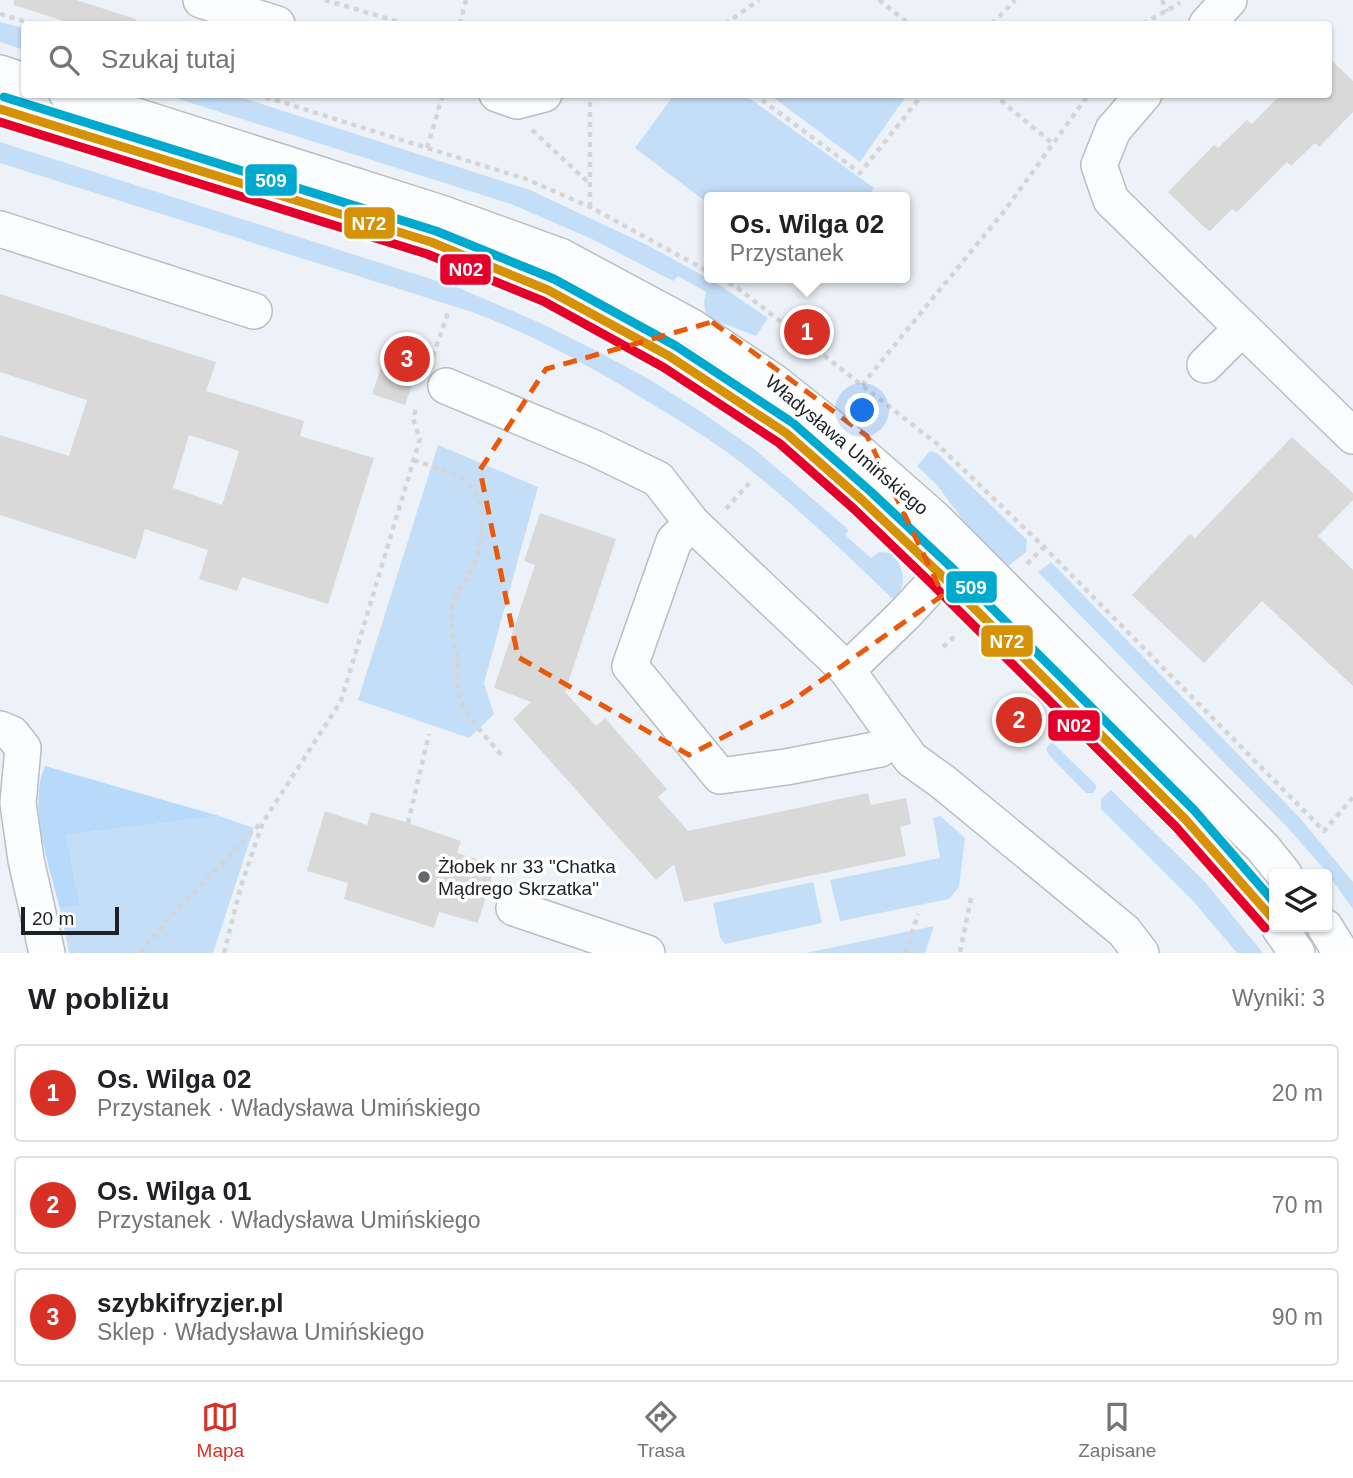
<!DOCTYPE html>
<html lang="pl">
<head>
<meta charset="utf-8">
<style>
  :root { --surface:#fff; --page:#f6f6f6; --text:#202124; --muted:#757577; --line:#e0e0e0; --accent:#d93025 }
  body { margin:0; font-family:Helvetica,sans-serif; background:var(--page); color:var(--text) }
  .controls { position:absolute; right:21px; bottom:21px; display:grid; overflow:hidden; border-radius:7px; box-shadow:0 2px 5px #0004 }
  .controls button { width:63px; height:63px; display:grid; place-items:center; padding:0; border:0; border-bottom:2px solid var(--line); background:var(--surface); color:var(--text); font:35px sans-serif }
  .scale { position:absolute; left:21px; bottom:18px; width:98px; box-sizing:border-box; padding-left:7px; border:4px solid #1c2126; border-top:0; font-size:19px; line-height:24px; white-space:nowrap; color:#1c2126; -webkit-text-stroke:5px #fff; paint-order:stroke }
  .you { position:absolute; left:863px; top:411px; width:24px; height:24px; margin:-18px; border:5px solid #fff; border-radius:50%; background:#1a73e8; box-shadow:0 0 0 10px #1a73e833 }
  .badge { display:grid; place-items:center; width:46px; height:46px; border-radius:50%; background:var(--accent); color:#fff; font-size:23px; font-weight:700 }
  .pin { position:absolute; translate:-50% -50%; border:4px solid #fff; box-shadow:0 2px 7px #0006 }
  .popup { position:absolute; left:704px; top:192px; width:206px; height:91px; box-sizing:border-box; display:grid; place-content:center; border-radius:7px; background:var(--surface); filter:drop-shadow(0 2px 5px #0005); font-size:23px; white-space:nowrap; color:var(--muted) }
  .popup b { font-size:26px; color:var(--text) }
  .popup::after { content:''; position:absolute; left:50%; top:100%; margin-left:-14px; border:14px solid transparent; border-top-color:var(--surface) }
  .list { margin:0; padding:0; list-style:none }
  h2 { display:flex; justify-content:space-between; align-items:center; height:91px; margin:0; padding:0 28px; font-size:30px }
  h2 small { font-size:23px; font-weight:400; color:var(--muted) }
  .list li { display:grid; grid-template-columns:46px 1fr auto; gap:21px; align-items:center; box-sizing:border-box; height:98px; margin:0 14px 14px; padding:0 14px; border:2px solid var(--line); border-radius:7px }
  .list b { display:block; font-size:26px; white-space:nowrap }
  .list p { margin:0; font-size:23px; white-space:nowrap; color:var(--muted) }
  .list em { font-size:23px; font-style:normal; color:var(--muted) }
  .icon { flex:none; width:38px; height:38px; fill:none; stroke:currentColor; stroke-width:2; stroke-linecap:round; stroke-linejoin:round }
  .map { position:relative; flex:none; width:1353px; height:953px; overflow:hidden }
  .search { position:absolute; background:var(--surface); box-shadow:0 2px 5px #0004; left:21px; right:21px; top:21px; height:77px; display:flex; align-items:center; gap:18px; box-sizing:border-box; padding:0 24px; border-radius:7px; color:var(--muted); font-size:26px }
  .sheet { height:427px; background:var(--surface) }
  nav { display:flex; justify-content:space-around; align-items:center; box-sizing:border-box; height:98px; border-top:2px solid var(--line); background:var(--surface); font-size:19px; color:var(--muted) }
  nav a { display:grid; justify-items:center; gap:4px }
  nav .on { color:var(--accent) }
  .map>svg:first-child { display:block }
  .green { fill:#c5def7 }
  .forest { fill:#b7d9fa }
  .building { fill:#d9d9d9; fill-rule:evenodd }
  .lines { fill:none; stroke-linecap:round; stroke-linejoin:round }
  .minor-casing { stroke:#b9bec4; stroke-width:38 }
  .path { stroke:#d3d5d7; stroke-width:4.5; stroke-dasharray:5 5; stroke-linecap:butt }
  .minor { stroke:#fcfdfe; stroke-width:35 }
  .bus-1-casing { stroke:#fff; stroke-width:14 }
  .bus-2-casing { stroke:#fff; stroke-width:14 }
  .bus-3-casing { stroke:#fff; stroke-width:14 }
  .bus-1 { stroke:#d69206; stroke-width:9 }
  .bus-2 { stroke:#e4002b; stroke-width:9 }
  .bus-3 { stroke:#00a9ce; stroke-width:9 }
  .marked { fill:none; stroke:#e8590c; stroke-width:5; stroke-dasharray:14 9; stroke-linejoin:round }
  .poi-dot { fill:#656a70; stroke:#fff; stroke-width:2.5 }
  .labels { text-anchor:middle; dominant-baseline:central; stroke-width:7; stroke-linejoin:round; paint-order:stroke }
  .street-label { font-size:19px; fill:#1c2126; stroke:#fff }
  .poi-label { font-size:19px; fill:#1c2126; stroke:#fff; text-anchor:start }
  .line-badge { stroke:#fff; stroke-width:2.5 }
  .badge-label { font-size:19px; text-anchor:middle; font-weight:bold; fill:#fff }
</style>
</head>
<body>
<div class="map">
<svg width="1353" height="953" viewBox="0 0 1353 953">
  <rect width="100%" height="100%" fill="#ecf2f8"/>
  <!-- green -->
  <g class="green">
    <polygon points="0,22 24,28 24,50 0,42"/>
    <polygon points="897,94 904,99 860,162 770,95"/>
    <polygon points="166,95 234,95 530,190 647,245 713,281 768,318 756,336 706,317 704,301 706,292 678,276 673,281 592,239 511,204"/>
    <polygon points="674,95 745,95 874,188 868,197 709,197 709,204 635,148"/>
    <path d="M0,142L459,288L538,322L597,351L652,381L698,410L753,448L849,530L845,535L871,558L879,552L893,553C904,569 908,585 894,600C844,552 794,504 740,462C711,439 678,420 647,401C588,365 536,336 472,312L0,163Z"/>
    <polygon points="438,445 538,487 484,683 494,714 469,738 358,700"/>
    <polygon points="930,451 937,453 1027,540 1026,552 1007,567 980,543 937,485 917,466"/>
    <polygon points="1051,562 1300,818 1353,882 1353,909 1324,869 1288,828 1038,572"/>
    <polygon points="1050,743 1053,743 1096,785 1096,789 1093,793 1086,793 1049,755 1046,749"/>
    <polygon points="1111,790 1205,882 1263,953 1237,953 1194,902 1101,809 1101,799"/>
    <polygon points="219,816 254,828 213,953 69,953 60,909 80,905 66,835"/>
    <polygon points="940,816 965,838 959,887 949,899 840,921 830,880 940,858 933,818"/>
    <polygon points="813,882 822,923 725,944 720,937 713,903"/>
    <polygon points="934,926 925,953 806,953"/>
  </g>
  <!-- forest -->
  <path class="forest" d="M45,766L219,816L66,835L80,905L60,909C50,868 27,805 45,766Z"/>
  <!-- building -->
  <g class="building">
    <polygon points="14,0 76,0 136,19 135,24 73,24 14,5"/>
    <polygon points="1328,57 1353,81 1353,112 1319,147 1315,143 1291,166 1287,162 1237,212 1232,209 1210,231 1204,227 1168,192 1214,145 1218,148 1247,120 1252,124 1281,94 1328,94"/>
    <path d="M0,294L216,362L206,391L304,421L300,436L374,458L328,604L242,577L237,591L199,579L208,550L145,529L136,559L0,515V435L69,456L87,400L0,372ZM189,435L239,451L222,505L173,488Z"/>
    <polygon points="391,339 424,350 405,405 372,394"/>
    <polygon points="1292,437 1353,493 1353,500 1318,536 1353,570 1353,686 1262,601 1204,663 1132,595 1190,534 1195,538"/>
    <polygon points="540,513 616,539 565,692 596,726 605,718 667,789 658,797 688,831 868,793 871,805 906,798 911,824 900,827 906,856 684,902 674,864 656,880 513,719 531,702 494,688 535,565 524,561"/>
    <polygon points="325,811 367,825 371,812 408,823 461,841 457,853 495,865 478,923 439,912 434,928 344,899 348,883 307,871"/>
  </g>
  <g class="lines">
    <defs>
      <g id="minor">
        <polyline points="201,0 277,24"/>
        <polyline points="1207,24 1229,0"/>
        <polyline points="0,73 24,81"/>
        <polyline points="67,94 441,213 560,256 692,327 773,381 827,424 936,520 1263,848 1284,874"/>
        <polyline points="497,94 517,101 544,94"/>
        <polyline points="1144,94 1113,130 1099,165 1111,200 1353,436"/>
        <polyline points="0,109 431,242 548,290 669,356 786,433 862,500 941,575 1185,819 1274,920"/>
        <polyline points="0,229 254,311"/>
        <polyline points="1205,365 1242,328"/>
        <polyline points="446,386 594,448 658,479 692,523 847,670 911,759 943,782 1124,931 1141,953"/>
        <polyline points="692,523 674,541 630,666 720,776 786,767 880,749 894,737"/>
        <polyline points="847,670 904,615 941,575"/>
        <polyline points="0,729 12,734 23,748 18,803 26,860 47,953"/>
        <polyline points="514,908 647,953"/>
        <polyline points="1279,927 1297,953"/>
        <polyline points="1325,927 1341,953"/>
      </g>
    </defs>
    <!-- minor casing -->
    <use href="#minor" class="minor-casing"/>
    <!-- path -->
    <g class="path">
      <polyline points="325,0 406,24"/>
      <polyline points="879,0 909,24"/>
      <polyline points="1162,0 1167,12"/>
      <polyline points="0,14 34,24"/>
      <polyline points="460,24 466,0"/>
      <polyline points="725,24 759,0"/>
      <polyline points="992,24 1015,0"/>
      <polyline points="1143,24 1180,3"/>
      <polyline points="256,94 526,179 590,207 709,272"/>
      <polyline points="754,94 860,173 923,94"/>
      <polyline points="993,94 1052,143"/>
      <polyline points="532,130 590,184"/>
      <polyline points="427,148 443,94"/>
      <polyline points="590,207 590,94"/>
      <polyline points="720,278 735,286 936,443 1044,547 1324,831 1353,797"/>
      <polyline points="433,356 448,313"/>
      <polyline points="862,385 1005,210 1089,94"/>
      <path d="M414,460C428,465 445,470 459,477C493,495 483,546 470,574C465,585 454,595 452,606C449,626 455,641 457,659C458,670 456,681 458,691C464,717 487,737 503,757"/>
      <polyline points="726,509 751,481"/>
      <polyline points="1027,564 1044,547"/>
      <polyline points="943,647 954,637"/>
      <polyline points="408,823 429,734"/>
      <polyline points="960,952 971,898"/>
      <polyline points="140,953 170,917 261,823"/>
      <polyline points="224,953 241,886 263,822 341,701 420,439 413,419 417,405"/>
      <polyline points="906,953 918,914"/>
    </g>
    <!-- minor -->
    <use href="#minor" class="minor"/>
    <defs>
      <polyline id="bus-1" points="0,109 431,242 548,290 669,356 786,433 862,500 941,575 1185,819 1274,920"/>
      <polyline id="bus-2" points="0,122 427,254 543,301 663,367 779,443 854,509 932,584 1176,827 1265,928"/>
      <polyline id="bus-3" points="4,97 436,231 554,279 676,346 793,423 870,491 950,566 1194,810 1274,902"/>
    </defs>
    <!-- bus-1 casing -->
    <use href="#bus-1" class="bus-1-casing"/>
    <!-- bus-2 casing -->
    <use href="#bus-2" class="bus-2-casing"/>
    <!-- bus-3 casing -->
    <use href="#bus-3" class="bus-3-casing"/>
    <!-- bus-1 -->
    <use href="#bus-1" class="bus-1"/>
    <!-- bus-2 -->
    <use href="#bus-2" class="bus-2"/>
    <!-- bus-3 -->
    <use href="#bus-3" class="bus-3"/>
  </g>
  <!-- marked area -->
  <path class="marked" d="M712,322L867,436L943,595L789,703L689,755L518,657L480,470L546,369Z"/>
  <!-- markers -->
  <circle class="poi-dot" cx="424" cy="877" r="7"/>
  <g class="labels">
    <!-- street labels -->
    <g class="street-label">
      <text transform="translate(847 445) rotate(40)">Władysława Umińskiego</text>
    </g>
    <!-- poi labels -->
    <g class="poi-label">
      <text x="438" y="866">Żłobek nr 33 "Chatka<tspan x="438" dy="22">Mądrego Skrzatka"</tspan></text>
    </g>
  </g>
  <g class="line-badge">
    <rect x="244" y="163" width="54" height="34" rx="7" fill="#00a9ce"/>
    <rect x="343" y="206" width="53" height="34" rx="7" fill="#d69206"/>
    <rect x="439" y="253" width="53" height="33" rx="7" fill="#e4002b"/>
    <rect x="945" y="570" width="53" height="34" rx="7" fill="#00a9ce"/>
    <rect x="980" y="624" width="54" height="34" rx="7" fill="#d69206"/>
    <rect x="1047" y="709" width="54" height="33" rx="7" fill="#e4002b"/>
  </g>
  <g class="badge-label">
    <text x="271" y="187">509</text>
    <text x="369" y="230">N72</text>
    <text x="466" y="276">N02</text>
    <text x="971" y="594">509</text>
    <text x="1007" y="648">N72</text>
    <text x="1074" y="732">N02</text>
  </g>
</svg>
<div class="controls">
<button><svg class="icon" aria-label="layers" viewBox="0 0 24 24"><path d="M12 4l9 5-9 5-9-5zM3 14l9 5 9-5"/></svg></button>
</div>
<div class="scale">20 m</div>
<div class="you"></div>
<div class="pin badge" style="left:807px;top:332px">1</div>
<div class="popup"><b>Os. Wilga 02</b>Przystanek</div>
<div class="pin badge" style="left:1019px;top:720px">2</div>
<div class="pin badge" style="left:407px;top:359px">3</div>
<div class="search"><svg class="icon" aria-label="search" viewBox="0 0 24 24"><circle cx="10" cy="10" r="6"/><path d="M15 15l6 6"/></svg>Szukaj tutaj</div>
</div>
<section class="sheet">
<h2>W pobliżu<small>Wyniki: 3</small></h2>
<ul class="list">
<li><span class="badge">1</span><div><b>Os. Wilga 02</b><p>Przystanek · Władysława Umińskiego</p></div><em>20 m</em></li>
<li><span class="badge">2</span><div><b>Os. Wilga 01</b><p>Przystanek · Władysława Umińskiego</p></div><em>70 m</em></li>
<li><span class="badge">3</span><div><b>szybkifryzjer.pl</b><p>Sklep · Władysława Umińskiego</p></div><em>90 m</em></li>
</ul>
</section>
<nav>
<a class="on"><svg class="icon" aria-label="map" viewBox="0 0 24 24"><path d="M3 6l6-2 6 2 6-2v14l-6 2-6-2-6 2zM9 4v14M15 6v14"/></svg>Mapa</a>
<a><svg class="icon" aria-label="directions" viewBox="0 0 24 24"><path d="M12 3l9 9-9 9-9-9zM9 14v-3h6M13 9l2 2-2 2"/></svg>Trasa</a>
<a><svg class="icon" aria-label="saved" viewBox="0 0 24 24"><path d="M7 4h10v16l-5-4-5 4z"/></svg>Zapisane</a>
</nav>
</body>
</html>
